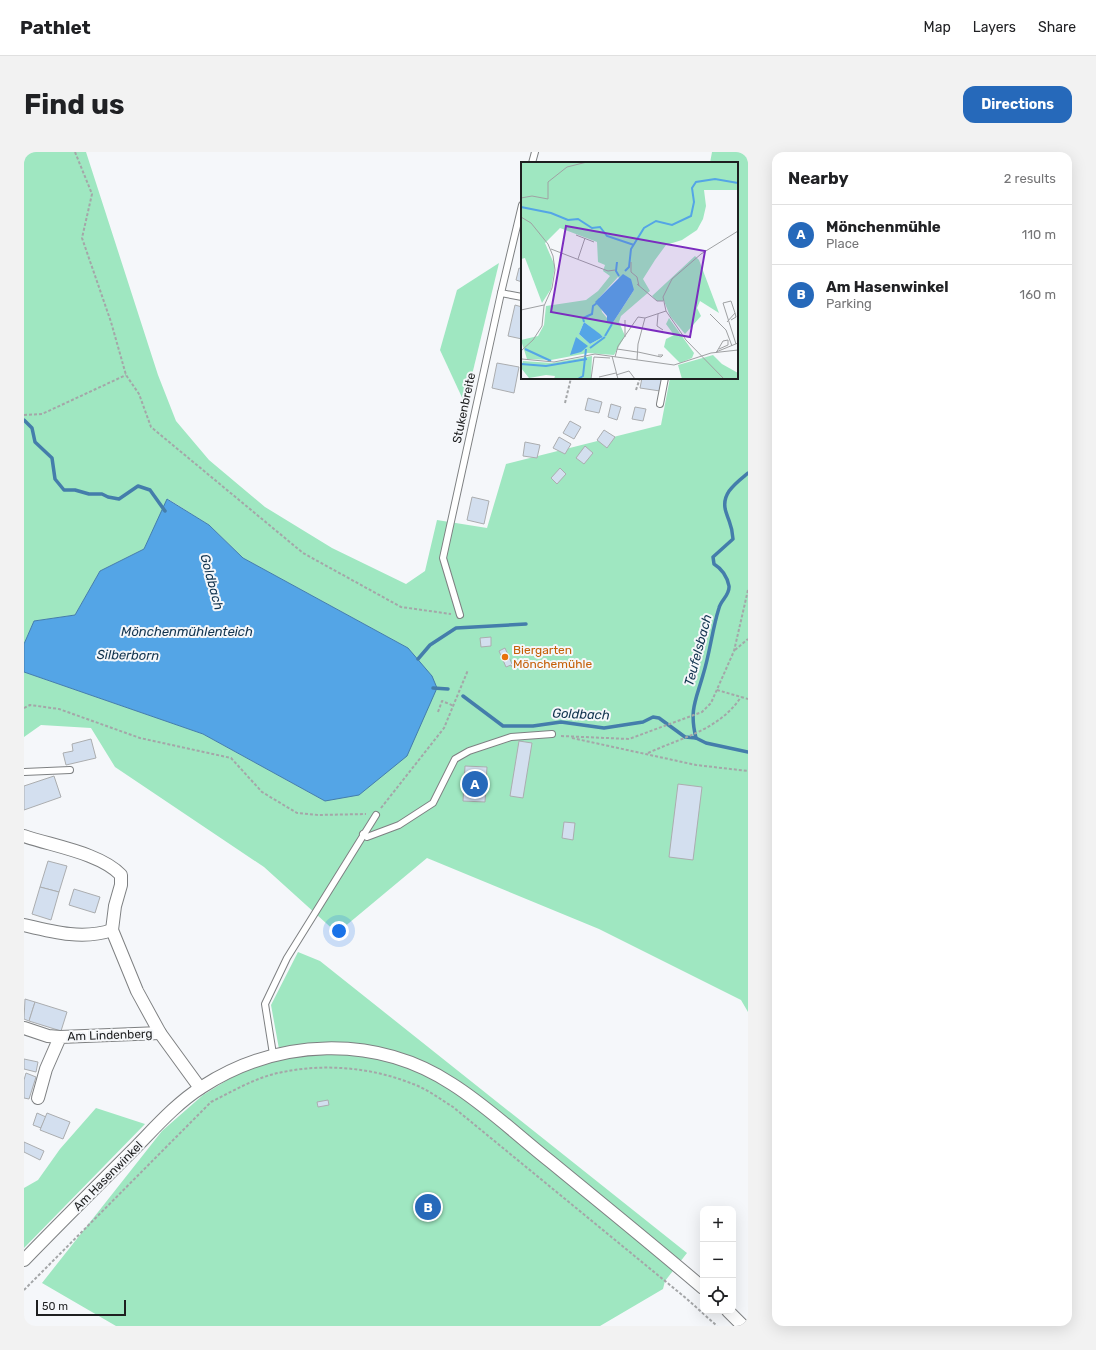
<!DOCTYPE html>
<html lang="en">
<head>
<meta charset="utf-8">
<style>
  :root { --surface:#fff; --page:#f2f2f2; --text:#202124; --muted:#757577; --line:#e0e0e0; --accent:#2669ba }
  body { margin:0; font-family:Rubik,sans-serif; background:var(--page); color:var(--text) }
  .controls { position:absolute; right:12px; bottom:12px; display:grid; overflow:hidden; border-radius:8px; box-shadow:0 4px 16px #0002 }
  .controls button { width:36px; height:36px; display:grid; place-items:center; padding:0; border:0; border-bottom:1px solid var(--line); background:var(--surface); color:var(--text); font:20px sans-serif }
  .scale { position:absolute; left:12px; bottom:10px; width:90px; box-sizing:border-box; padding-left:4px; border:2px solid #1e1f20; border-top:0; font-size:11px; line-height:14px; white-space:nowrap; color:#1e1f20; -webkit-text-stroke:3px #f5f7fa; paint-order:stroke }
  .you { position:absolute; left:315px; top:779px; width:14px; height:14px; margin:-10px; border:3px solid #fff; border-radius:50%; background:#1a73e8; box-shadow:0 0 0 6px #1a73e833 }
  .badge { display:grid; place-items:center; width:26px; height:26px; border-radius:50%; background:var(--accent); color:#fff; font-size:13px; font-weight:700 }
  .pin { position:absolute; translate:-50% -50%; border:2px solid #fff; box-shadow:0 1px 4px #0006 }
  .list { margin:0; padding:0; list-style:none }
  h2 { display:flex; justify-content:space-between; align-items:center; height:52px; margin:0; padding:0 16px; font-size:17px }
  h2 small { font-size:13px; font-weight:400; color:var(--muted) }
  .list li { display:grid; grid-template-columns:26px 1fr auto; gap:12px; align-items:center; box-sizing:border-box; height:60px; padding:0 16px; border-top:1px solid var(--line) }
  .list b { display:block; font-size:15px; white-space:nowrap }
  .list p { margin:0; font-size:13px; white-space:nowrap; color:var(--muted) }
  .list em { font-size:13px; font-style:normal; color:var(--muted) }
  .icon { flex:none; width:22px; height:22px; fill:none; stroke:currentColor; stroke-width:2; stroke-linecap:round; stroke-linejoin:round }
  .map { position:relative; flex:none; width:724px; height:1174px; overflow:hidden; border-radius:12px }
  header { display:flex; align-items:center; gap:24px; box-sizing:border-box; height:56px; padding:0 20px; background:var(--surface); border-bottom:1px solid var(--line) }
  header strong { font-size:19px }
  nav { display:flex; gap:22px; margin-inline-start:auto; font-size:14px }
  .intro { display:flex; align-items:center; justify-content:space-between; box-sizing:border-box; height:96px; padding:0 24px }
  h1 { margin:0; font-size:28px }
  .button { padding:10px 18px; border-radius:12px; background:var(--accent); color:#fff; font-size:14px; font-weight:700 }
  main { display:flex; gap:24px; padding:0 24px }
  aside { flex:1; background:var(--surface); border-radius:12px; box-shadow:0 4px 16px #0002 }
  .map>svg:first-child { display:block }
  .green { fill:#9fe7c1 }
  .water { fill:#54a5e6; stroke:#447dab }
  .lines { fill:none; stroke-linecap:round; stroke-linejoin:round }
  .stream { stroke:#447dab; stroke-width:3.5 }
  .building { fill:#d3dfef; stroke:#abadaf }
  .lane-casing { stroke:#7e8082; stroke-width:8 }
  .street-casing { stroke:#7e8082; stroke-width:14 }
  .path { stroke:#a4a6a8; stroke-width:2; stroke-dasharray:3 2; stroke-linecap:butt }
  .lane { stroke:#fff; stroke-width:6 }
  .street { stroke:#fff; stroke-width:12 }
  .food-dot { fill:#e8710a; stroke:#f5f7fa; stroke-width:1.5 }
  .labels { text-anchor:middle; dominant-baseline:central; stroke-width:4; stroke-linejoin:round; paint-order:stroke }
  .street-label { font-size:12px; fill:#1e1f20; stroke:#f5f7fa }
  .food-label { font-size:12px; fill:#c56008; stroke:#f5f7fa; text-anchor:start }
  .water-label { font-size:13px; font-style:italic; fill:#11334e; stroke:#f5f7fa }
  .inset-river { fill:none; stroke:#54a5e6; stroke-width:2 }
  .inset-road { fill:none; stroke:#9fa1a3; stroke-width:1 }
  .view { fill:#7b2cbf; fill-opacity:0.15; stroke:#7b2cbf; stroke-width:2 }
  .inset-edge { fill:none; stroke:#1e1f20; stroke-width:2 }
</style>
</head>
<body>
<header>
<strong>Pathlet</strong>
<nav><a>Map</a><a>Layers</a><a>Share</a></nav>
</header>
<div class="intro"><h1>Find us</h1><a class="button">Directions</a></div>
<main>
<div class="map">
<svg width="724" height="1174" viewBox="0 0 724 1174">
  <rect width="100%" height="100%" fill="#f5f7fa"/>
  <!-- green -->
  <g class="green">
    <polygon points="0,0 62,0 134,223 152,269 185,308 241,355 308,396 382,432 401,419 413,368 463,376 482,312 637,273 646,226 713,226 713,11 686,11 688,0 724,0 724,860 717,848 575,777 403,706 313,781 240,715 91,615 67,576 17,573 0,585 0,520 179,582 301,649 384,496 219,406 185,373 144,347 120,397 76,419 51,463 10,469 0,492"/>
    <polygon points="475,111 441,252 416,198 433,138"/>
    <polygon points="274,800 296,809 663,1101 641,1129 639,1137 576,1174 92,1174 18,1131 138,979 179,943 205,927 229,915 257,908 247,853"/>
    <polygon points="72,956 121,972 0,1096 0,1036 14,1028 36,997"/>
  </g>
  <!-- water -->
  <polygon class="water" points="143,347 185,373 219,406 384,496 408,524 413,536 383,604 335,643 301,649 179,582 0,520 0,492 10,469 51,463 76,419 120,397"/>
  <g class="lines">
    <!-- stream -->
    <g class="stream">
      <polyline points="0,268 8,276 11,290 28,306 31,327 40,338 51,338 65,342 78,342 84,345 95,347 114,334 126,338 141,359"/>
      <polyline points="394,507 406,493 432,476 502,472"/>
      <polyline points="409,536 424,537"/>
      <polyline points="439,544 479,574 509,574 537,570 580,576 619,570 629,565 635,566 661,585 672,586 682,591 724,600"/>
      <path d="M672,586C665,558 672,548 679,523C686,501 688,478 695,456C697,448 706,443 705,434C703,424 698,417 690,412L689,405L709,387C708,372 706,373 702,360C696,342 712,331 724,321"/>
    </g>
  </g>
  <!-- building -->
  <g class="building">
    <polygon points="495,116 498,117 498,130 492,128"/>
    <polygon points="491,153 498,155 498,187 484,184"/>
    <polygon points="473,211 495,215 490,241 468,236"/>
    <polygon points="618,226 639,226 636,239 616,236"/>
    <polygon points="564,246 578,250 575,261 561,258"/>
    <polygon points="587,252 597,255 593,268 584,265"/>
    <polygon points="611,255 622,257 619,269 608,267"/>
    <polygon points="546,269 557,275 550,287 539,281"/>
    <polygon points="580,278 591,285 583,296 573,288"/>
    <polygon points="535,285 547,292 541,302 529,296"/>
    <polygon points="501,290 516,293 513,306 499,304"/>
    <polygon points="561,294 569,301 560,312 552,306"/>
    <polygon points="536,316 542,322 533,332 527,326"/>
    <polygon points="448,345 465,349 460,372 443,368"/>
    <polygon points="467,485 467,494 457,495 456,486"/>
    <polygon points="481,496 488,512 491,511 492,514 488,515 487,513 482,515 475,499"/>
    <polygon points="67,587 72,606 42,613 39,601 49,599 48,592"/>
    <polygon points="495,589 508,591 499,646 486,644"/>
    <polygon points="441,614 463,615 461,650 439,649"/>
    <polygon points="30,624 37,645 0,658 0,634"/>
    <polygon points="654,632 678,635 669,708 645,705"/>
    <polygon points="540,670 551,671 549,688 538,686"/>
    <polygon points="24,709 43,714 35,740 16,735"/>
    <polygon points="16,735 35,740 27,768 8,762"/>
    <polygon points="50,737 76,745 71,761 45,753"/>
    <polygon points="1,847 11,850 5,869 0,867"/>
    <polygon points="11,850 43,860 37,879 5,869"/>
    <polygon points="0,907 14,910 12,920 0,917"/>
    <polygon points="2,921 12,925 5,947 0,946 0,928"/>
    <polygon points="304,948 305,953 294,955 293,950"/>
    <polygon points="13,961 22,965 17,976 9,973"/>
    <polygon points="23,961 46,970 39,987 16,978"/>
    <polygon points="0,990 20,999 16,1008 0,1000"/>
  </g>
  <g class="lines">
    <defs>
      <g id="lane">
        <polyline points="508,11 511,0"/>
        <polyline points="477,141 498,145"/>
        <polyline points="636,252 641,226"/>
        <polyline points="436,463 419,406 477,141 498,53"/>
        <polyline points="0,620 46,618"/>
        <polyline points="339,682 343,685 375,673 409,651 431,607 445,599 487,585 528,582"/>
        <polyline points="249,902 241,852 263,806 352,663"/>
      </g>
      <g id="street">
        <path d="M0,684C29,694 76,701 97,723V733L91,754L88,778L113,839L136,881L176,936"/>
        <path d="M0,773C29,780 59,788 88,778"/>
        <polyline points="0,876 24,884 36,885"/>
        <polyline points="14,946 22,917 36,885 136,881"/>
        <path d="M0,1108C35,1072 71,1036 107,1000C129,978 151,952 178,935C254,886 351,882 428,932C463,954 494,984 527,1010C578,1052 629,1093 679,1136"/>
        <polyline points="704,1159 719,1174"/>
      </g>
    </defs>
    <!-- lane casing -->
    <use href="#lane" class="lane-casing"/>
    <!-- street casing -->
    <use href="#street" class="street-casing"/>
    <!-- path -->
    <g class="path">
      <polyline points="51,0 68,42 58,86 87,170 102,223 115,242 127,275 279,401 377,455 427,462"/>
      <polyline points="612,238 616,226"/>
      <polyline points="541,251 547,226"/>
      <polyline points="0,263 18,262 102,223"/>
      <polyline points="711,498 724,487"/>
      <polyline points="693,538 724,547"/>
      <polyline points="0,556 6,553 35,557 116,586 207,606 238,640 273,661 295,663 342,662"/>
      <polyline points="414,560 418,549 430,554"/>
      <polyline points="537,584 605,587 678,560 687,551 710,499 724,438"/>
      <polyline points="548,586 672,613 724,619"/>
      <path d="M624,601C659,585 695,578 717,545"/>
      <polyline points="357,656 420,576 444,518"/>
      <path d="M0,1138L187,950C209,939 231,926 254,921C299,911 347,915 389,932C403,937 416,947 429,955L663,1147L693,1174"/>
    </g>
    <!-- lane -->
    <use href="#lane" class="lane"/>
    <!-- street -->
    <use href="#street" class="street"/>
  </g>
  <!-- markers -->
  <circle class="food-dot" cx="481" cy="505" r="4"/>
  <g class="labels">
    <!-- street labels -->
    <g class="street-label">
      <text transform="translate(440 256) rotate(-78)">Stukenbreite</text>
      <text transform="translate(86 883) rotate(-2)">Am Lindenberg</text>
      <text transform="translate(84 1024) rotate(-45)">Am Hasenwinkel</text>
    </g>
    <!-- food labels -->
    <g class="food-label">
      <text x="489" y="498">Biergarten<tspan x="489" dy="14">Mönchemühle</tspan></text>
    </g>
    <!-- water labels -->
    <g class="water-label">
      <text transform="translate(188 430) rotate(75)">Goldbach</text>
      <text x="163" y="479">Mönchenmühlenteich</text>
      <text transform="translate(674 498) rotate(-75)">Teufelsbach</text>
      <text transform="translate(104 503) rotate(1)">Silberborn</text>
      <text transform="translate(557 562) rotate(2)">Goldbach</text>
    </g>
  </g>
  <!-- overview -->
  <g transform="translate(497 10)">
    <rect width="217" height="217" fill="#f5f7fa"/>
    <path d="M0,0H217V28H183L185,44L182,57L176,68L161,78L145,83L134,98L122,117L129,129L100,154L98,160L104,174L93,193L67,191L30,198L6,197L0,178L17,174L23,163L25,144L65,138L77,129L89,114L82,109L84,103L77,100L76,80L39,66L24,81L34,104L30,127L21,141L4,96L0,97ZM97,115L113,128L91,162L81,150L78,136ZM63,160L82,175L69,182L58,172ZM174,94L178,98L198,151L179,139L176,146L180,154L164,172L149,154L143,139H136L131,134ZM148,156L173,191L171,196L159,201L143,185L145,177L153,173L145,162ZM192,193L201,202L217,211V217H161L157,203ZM71,194L70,217H33L34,214L25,213L8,216L0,206L2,199L31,201Z" fill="#9fe7c1" fill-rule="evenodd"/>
    <path d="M102,112L110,117L113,128L91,162L86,159V154L74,140ZM63,160L79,172L82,175L69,182L58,172ZM55,175L67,184L60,190L49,193Z" fill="#54a5e6"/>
    <path class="inset-river" d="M0,45L30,51L47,58L57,57L71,66L79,65L86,74L113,83M96,100L95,109L98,114M104,109L108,105L110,87L123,66L135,59L151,63L170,54L173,40L171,26L175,20L194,17L217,21M63,160L62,156L71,152L72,144L76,141M84,174L91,162M69,186L84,175M4,187L30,199M0,202L25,204L66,197M57,217L62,214L65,187"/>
    <path class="inset-road" d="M0,36L11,34L27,37V20L46,5L66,0M0,55L10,61L27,82L32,94L34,108L31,126L23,144L21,164L12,178L0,189M55,73L73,80M30,87L87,109L94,108M57,97L64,76M110,100V110L116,115L118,124M116,122L136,139H142M0,148L23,143M214,151L210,139L202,141L215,182M137,152L136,164L142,168M189,152L205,168L211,184M206,160L214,151L215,155L210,158M104,175V158M96,187L116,190M117,190L140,195L142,193H137M195,190L217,181M195,191L202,179L207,178V183L198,187M91,194L97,217M94,195L97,184L117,155L124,156L145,149M1,197L33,200L74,192L153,203L190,191L217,188M116,198L117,182L124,156M95,213L108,209L114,217M78,215L95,211M70,217L73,195L89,196M203,217L165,178L145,149L142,135L151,117L180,92L217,69"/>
    <path class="view" d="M45,64L184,89L169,175L30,150Z"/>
    <rect width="217" height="217" class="inset-edge"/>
  </g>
</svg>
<div class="controls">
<button>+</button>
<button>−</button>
<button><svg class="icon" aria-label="locate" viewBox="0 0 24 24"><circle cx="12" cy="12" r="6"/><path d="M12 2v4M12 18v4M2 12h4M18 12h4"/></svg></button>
</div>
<div class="scale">50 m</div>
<div class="you"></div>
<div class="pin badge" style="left:451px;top:632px">A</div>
<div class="pin badge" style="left:404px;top:1055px">B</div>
</div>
<aside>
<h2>Nearby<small>2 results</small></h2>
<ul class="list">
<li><span class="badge">A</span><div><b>Mönchenmühle</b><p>Place</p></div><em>110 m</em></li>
<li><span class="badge">B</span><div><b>Am Hasenwinkel</b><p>Parking</p></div><em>160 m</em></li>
</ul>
</aside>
</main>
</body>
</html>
